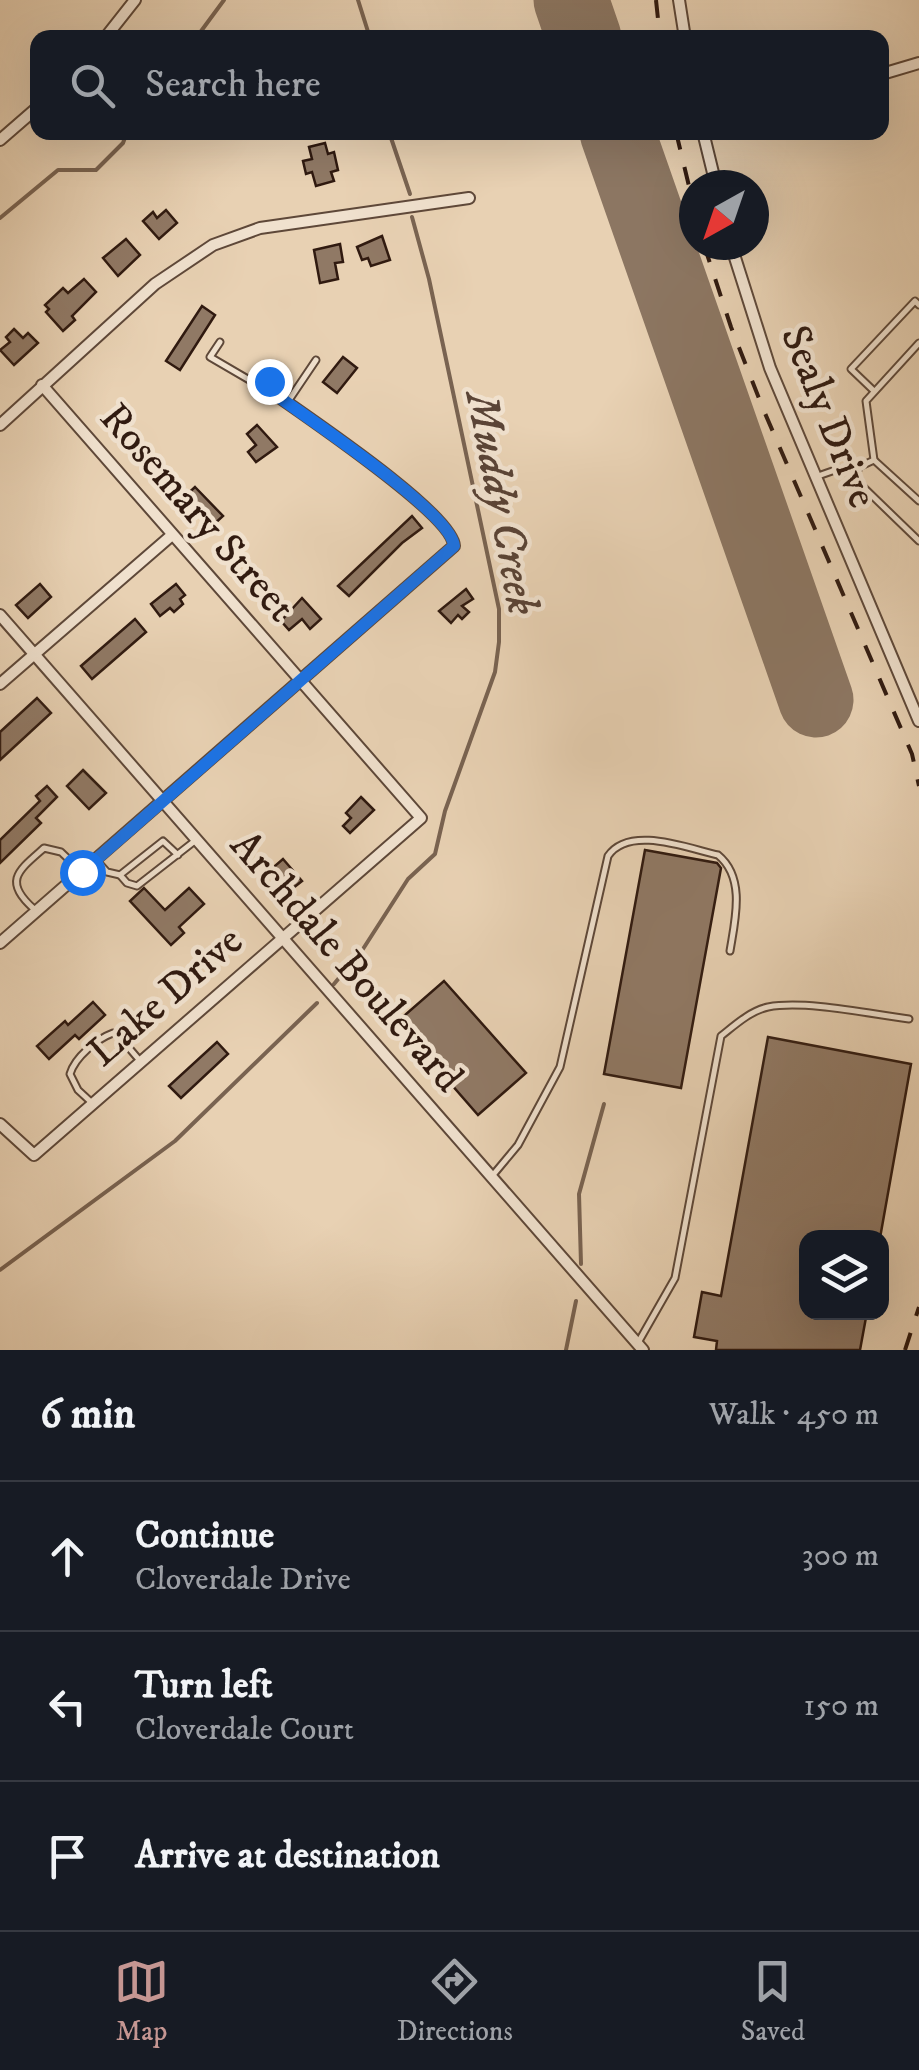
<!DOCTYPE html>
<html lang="en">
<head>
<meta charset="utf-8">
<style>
  :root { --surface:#171b24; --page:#242831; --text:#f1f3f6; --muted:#9ea1a6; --line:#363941; --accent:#c59692 }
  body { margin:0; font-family:"IM FELL DW Pica",serif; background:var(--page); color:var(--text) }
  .controls { position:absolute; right:30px; bottom:30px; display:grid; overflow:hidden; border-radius:20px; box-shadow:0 10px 40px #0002 }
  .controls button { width:90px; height:90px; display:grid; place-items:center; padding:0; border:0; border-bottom:2px solid var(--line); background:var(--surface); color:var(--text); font:50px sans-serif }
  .compass { position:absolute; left:679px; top:170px; width:90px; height:90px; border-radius:50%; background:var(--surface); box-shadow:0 10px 40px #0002; rotate:220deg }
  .stop { position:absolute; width:30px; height:30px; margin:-22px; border:8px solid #1a73e8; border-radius:50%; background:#fff }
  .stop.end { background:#1a73e8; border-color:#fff; box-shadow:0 2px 10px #0008 }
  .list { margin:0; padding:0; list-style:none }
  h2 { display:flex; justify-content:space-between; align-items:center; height:130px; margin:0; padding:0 40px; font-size:42px }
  h2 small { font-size:32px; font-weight:400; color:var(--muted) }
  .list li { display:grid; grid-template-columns:65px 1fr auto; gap:30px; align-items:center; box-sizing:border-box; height:150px; padding:0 40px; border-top:2px solid var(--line) }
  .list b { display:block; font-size:38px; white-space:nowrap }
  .list p { margin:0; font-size:32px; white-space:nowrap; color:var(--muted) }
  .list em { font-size:32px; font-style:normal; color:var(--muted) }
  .icon { flex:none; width:55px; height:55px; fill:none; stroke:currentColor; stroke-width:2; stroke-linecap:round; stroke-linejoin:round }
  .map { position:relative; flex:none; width:919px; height:1350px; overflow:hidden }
  .search { position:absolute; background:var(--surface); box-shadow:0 10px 40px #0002; left:30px; right:30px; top:30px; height:110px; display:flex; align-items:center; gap:25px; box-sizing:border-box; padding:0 35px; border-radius:20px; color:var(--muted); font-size:38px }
  .sheet { height:580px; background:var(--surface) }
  nav { display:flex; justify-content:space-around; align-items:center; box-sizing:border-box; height:140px; border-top:2px solid var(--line); background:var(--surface); font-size:28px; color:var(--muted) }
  nav a { display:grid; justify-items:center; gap:5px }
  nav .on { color:var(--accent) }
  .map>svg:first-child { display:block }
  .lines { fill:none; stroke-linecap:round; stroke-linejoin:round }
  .stream { stroke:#796351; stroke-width:4 }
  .runway { stroke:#8c7662; stroke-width:75 }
  .building { fill:#907965; stroke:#301a10; stroke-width:2.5 }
  .lane-casing { stroke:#5e4839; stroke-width:9 }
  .street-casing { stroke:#5e4839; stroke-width:14 }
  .lane { stroke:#f0e1ce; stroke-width:5 }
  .street { stroke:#f0e1ce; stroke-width:10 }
  .rail { stroke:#301a10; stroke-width:4; stroke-dasharray:18 18; stroke-linecap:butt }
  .route { stroke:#1a73e8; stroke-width:12 }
  .labels { text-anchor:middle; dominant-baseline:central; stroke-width:9; stroke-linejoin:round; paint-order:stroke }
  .street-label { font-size:42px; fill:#301a10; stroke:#f0e1ce }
  .water-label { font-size:45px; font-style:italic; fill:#5a4436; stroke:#f0e1ce }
</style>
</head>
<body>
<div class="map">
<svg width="919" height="1350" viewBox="0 0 919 1350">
  <rect width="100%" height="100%" fill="#e8d1b3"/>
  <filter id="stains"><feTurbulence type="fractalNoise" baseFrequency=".002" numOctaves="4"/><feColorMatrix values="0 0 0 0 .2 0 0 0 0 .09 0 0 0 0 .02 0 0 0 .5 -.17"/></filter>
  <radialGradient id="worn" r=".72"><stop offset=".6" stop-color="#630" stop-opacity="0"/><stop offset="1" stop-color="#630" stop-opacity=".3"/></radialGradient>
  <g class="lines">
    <!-- stream -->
    <g class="stream">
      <polyline points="358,0 370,38"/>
      <polyline points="196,38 224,0"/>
      <polyline points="389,132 410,194"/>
      <polyline points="0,218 58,170 96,170 123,143 127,132"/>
      <polyline points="334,984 363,949 408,879 435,854 445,811 495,672 499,642 499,609 429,279 412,217"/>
      <polyline points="581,1264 579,1194 604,1104"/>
      <polyline points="0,1270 175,1141 317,1003"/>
      <polyline points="566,1350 576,1301"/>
    </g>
    <!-- runway -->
    <g class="runway">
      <polyline points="571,0 584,38"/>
      <polyline points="617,132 816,700"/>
    </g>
  </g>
  <!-- building -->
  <g class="building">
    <polygon points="325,143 328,154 334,152 338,170 331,172 334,181 316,186 312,172 306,174 303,161 312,159 309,147"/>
    <polygon points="166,210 177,223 159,239 143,221 153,212 157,218"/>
    <polygon points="382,236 390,260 371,266 368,258 362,260 357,247"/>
    <polygon points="126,239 140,255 118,276 103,258"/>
    <polygon points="340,244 343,262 335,263 338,279 320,283 314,250"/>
    <polygon points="84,279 96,292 72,316 75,320 63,331 46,312 49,309 45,305 63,288 68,293"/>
    <polygon points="202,306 215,315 180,370 166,361"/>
    <polygon points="14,329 23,338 28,333 38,343 14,365 0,350 10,342 6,337"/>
    <polygon points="343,357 357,368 337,393 323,382"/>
    <polygon points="257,425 277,447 256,462 248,452 256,445 247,434"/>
    <polygon points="195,487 223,516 212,526 182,499"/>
    <polygon points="412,516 422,528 402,543 349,596 338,586"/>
    <polygon points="40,584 51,597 28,618 16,605"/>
    <polygon points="176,584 185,595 180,599 183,604 174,612 170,608 160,616 151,604"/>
    <polygon points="466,589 473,599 462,606 469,612 462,619 458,615 451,623 439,611"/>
    <polygon points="302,598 321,619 310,629 302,619 289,630 281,621"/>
    <polygon points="135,619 146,632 92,679 81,666"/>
    <polygon points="37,698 51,713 0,760 0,732"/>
    <polygon points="83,770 106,793 89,809 67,786"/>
    <polygon points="47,786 57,797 36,818 41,823 0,863 0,840 40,801 36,796"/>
    <polygon points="361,797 374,810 350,833 343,826 351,818 346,813"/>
    <polygon points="645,850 717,863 721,868 681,1088 604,1074"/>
    <polygon points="283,859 302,881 288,892 269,871"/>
    <polygon points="144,888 165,910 189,888 204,904 179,927 184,933 171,945 130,901"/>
    <polygon points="444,981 526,1073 478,1115 397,1022"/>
    <polygon points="93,1002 105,1015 79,1039 75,1035 49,1059 37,1046 65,1021 68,1025"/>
    <polygon points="768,1037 911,1064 880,1238 806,1238 806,1312 867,1312 860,1350 716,1350 717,1341 694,1337 702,1292 721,1296"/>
    <polygon points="217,1042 228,1054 181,1098 169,1086"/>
  </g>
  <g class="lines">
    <defs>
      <g id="lane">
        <polyline points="220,342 210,357 258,385 269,381"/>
        <polyline points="874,391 851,369 915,301 919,305"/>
        <polyline points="287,403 316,360"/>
        <polyline points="874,460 866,401 919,343"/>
        <polyline points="818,476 838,469 859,467"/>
        <polyline points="919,501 874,460 859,467 855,479 919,541"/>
        <polyline points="178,855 163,841 120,875 127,883 137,886 196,840"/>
        <polyline points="98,862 107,872 120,875"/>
        <path d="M34,909C2,881 19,870 44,848L61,852L80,870"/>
        <path d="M91,1102L78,1090L70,1074C75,1057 97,1039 113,1033L118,1035L141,1062"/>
        <path d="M493,1175L518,1145L560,1067L608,856C629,825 687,848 718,855C746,878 735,920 730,951"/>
        <path d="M639,1341L675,1278L721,1036C735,1025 750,1011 768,1007C805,1000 870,1014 909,1019"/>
      </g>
      <g id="street">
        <polyline points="679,0 685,38"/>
        <polyline points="105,38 135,0"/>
        <polyline points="882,74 919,63"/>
        <polyline points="703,132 716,185"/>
        <polyline points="0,140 38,107"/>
        <polyline points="731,245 770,368 919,721"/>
        <polyline points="0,425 155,284 213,245 260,228 469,198"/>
        <polyline points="0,615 643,1350"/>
        <polyline points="0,684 172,535"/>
        <path d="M0,943L454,546C453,514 304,415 272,392L269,381"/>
        <polyline points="0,1124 34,1155 421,818 42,385"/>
      </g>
    </defs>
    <!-- lane casing -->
    <use href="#lane" class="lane-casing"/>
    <!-- street casing -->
    <use href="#street" class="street-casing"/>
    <!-- lane -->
    <use href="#lane" class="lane"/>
    <!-- street -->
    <use href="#street" class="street"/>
    <!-- rail -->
    <g class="rail">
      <polyline points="656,0 660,38"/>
      <polyline points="676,132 694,207"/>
      <polyline points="704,245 731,327 764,411 912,754 919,786"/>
      <polyline points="905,1350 919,1307"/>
    </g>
  </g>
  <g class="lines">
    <!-- route -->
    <path class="route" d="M82,872L454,546C452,513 304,416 272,392L269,381"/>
  </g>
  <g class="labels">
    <!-- street labels -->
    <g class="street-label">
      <text transform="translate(828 417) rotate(68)">Sealy Drive</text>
      <text transform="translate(197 513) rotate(49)">Rosemary Street</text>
      <text transform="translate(346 962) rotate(49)">Archdale Boulevard</text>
      <text transform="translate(166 997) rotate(-41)">Lake Drive</text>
    </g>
    <!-- water labels -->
    <g class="water-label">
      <text transform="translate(501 503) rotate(79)">Muddy Creek</text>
    </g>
  </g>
  <rect width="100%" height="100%" filter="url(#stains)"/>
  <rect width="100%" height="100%" fill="url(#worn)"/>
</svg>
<div class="controls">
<button><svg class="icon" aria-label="layers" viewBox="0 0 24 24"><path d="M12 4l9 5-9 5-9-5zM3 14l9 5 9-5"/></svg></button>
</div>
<svg class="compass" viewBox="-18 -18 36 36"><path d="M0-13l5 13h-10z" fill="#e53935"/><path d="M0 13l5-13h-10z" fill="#9ea1a6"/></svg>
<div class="stop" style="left:82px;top:872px"></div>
<div class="stop end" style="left:269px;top:381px"></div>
<div class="search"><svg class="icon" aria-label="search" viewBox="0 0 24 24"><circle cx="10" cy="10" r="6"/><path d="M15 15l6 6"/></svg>Search here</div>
</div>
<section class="sheet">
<h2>6 min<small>Walk · 450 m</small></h2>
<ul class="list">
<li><svg class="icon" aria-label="ahead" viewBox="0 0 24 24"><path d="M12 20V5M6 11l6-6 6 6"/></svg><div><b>Continue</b><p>Cloverdale Drive</p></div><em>300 m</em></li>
<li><svg class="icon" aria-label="left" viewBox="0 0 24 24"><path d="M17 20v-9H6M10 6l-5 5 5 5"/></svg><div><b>Turn left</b><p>Cloverdale Court</p></div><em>150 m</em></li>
<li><svg class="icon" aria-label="arrive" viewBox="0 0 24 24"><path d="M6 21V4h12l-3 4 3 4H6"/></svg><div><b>Arrive at destination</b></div></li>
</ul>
</section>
<nav>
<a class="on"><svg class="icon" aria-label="map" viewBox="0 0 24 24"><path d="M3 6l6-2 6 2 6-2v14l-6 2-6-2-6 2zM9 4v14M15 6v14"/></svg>Map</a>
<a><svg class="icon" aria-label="directions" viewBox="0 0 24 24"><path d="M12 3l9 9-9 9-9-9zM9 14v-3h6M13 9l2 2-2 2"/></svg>Directions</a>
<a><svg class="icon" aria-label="saved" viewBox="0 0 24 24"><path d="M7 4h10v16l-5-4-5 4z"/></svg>Saved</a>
</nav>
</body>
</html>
